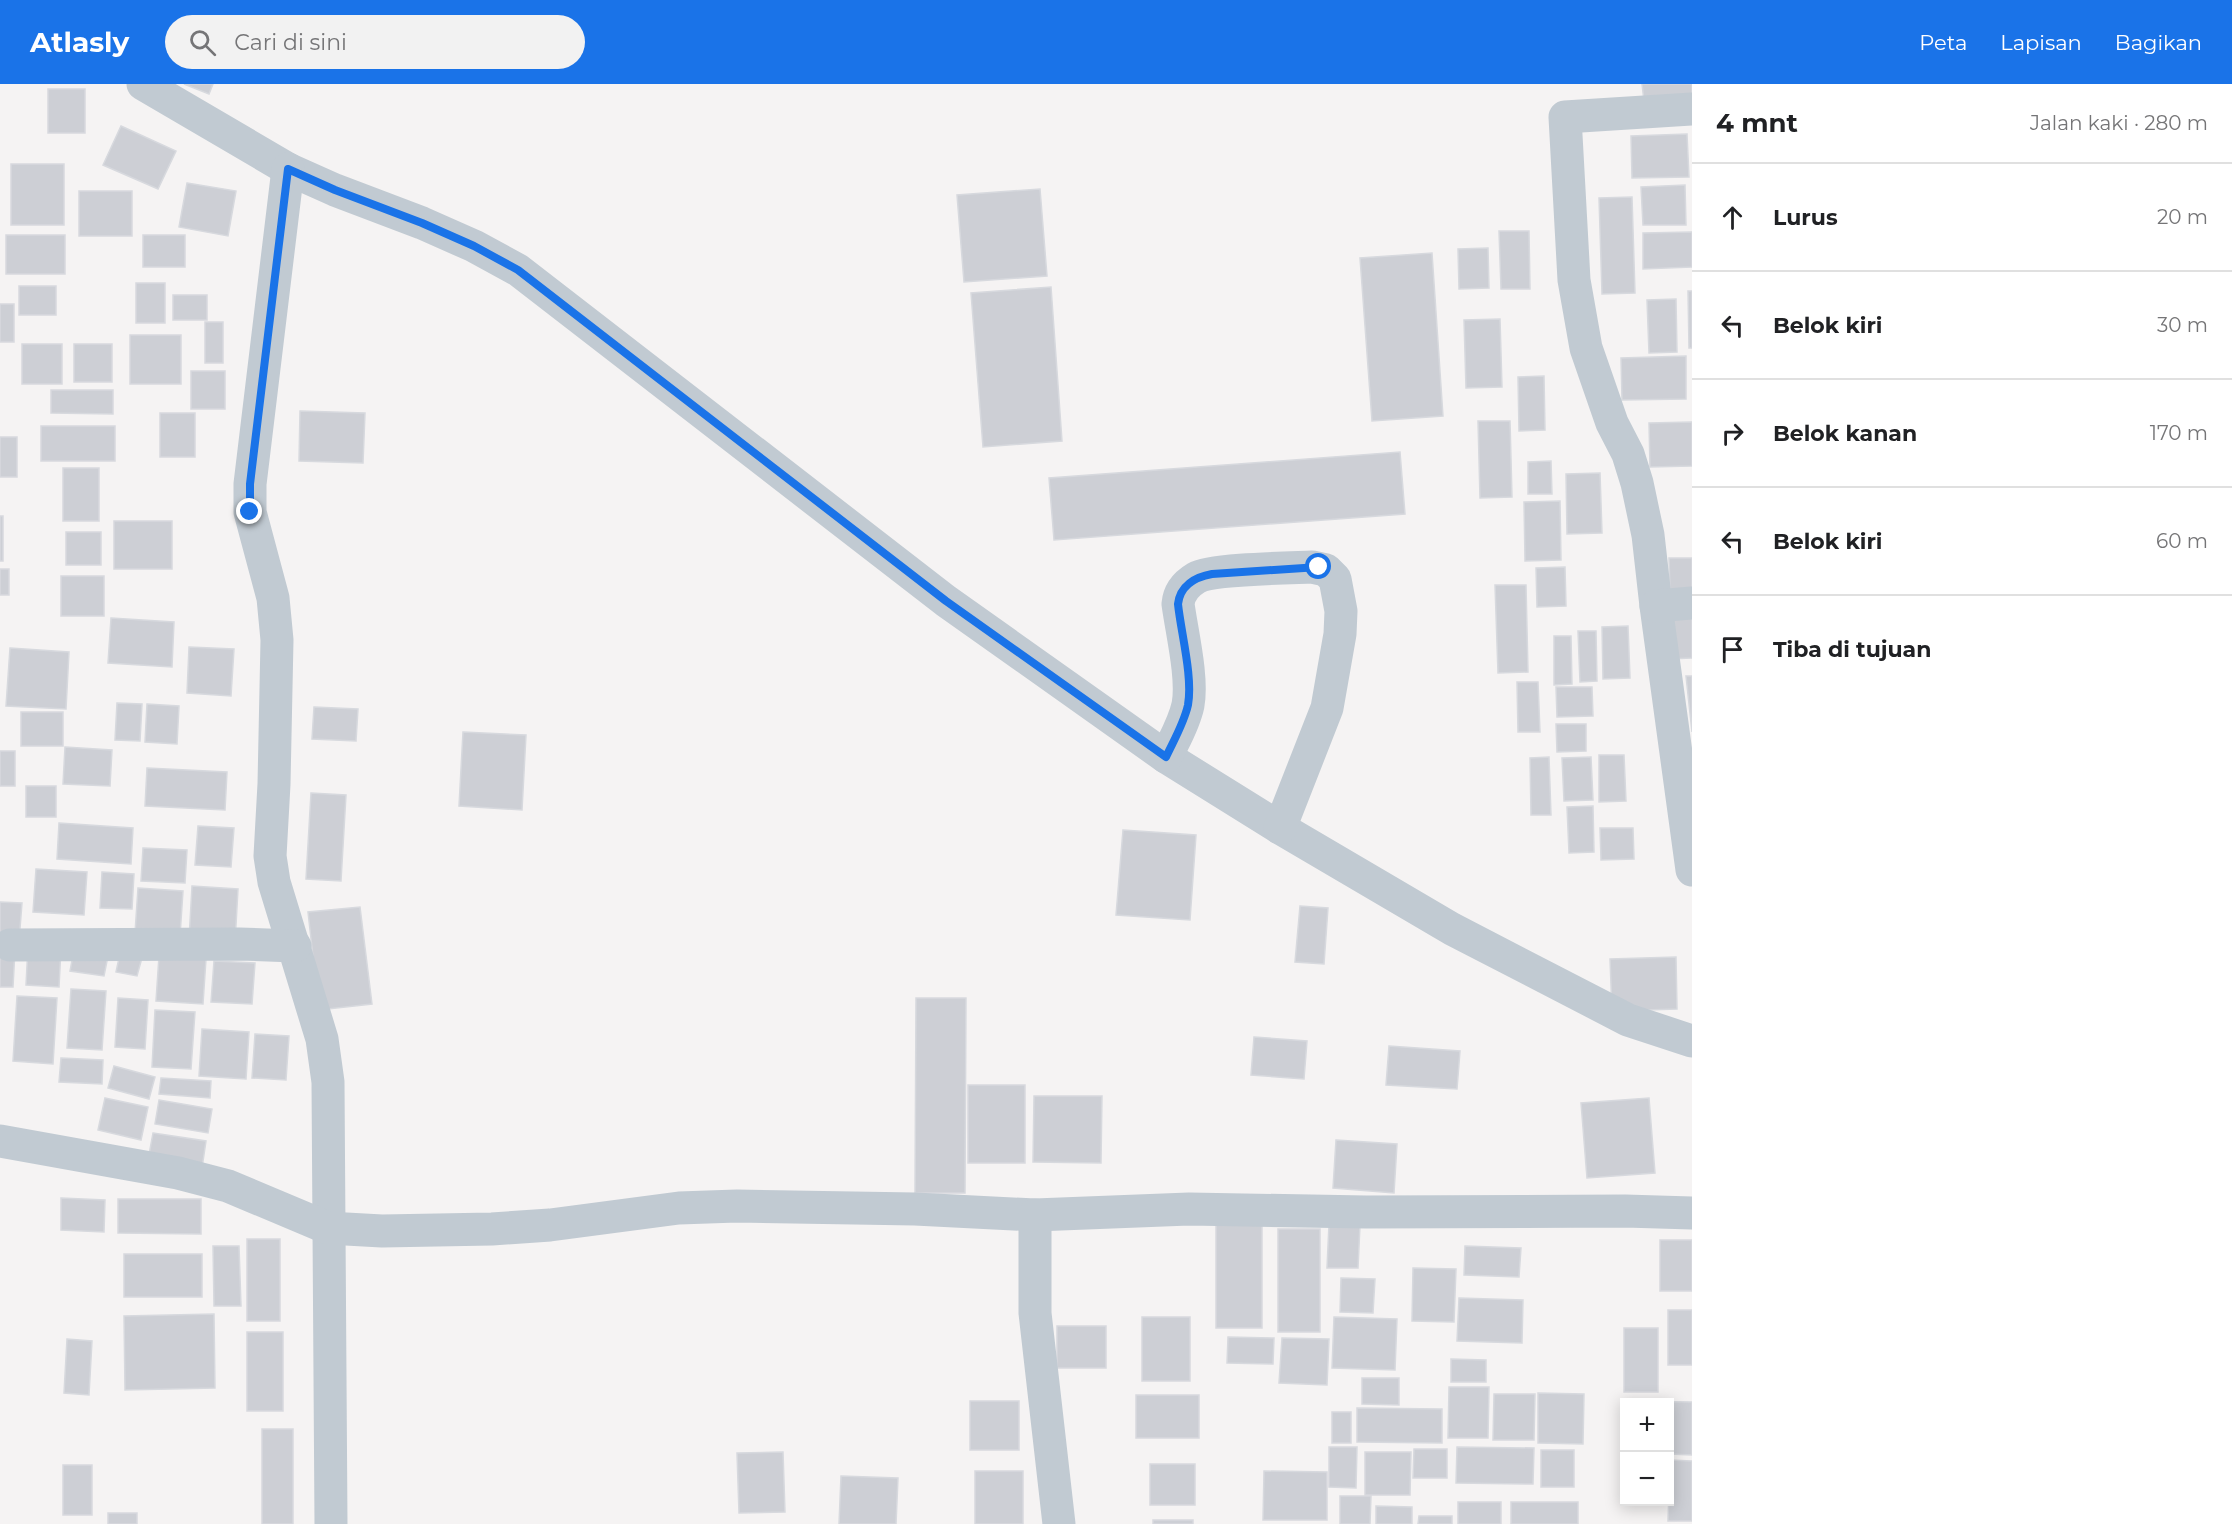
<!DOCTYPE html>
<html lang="id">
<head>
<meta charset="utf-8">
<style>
  :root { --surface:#fff; --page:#f2f2f2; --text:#202124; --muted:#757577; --line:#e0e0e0; --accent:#1a73e8 }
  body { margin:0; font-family:Montserrat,sans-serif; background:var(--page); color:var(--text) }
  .controls { position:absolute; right:18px; bottom:18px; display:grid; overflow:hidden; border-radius:0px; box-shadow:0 3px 15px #0003 }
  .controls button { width:54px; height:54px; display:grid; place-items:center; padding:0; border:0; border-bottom:2px solid var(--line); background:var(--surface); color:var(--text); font:30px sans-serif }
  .stop { position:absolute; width:18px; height:18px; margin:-14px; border:4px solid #1a73e8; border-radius:50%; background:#fff }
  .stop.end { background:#1a73e8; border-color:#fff; box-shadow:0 2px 6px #0008 }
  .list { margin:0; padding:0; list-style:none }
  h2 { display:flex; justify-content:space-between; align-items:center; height:78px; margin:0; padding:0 24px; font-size:26px }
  h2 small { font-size:20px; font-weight:400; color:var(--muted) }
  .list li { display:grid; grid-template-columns:39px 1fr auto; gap:18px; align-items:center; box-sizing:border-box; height:108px; padding:0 24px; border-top:2px solid var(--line) }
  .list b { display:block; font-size:22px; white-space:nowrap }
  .list em { font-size:20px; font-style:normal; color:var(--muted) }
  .icon { flex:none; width:33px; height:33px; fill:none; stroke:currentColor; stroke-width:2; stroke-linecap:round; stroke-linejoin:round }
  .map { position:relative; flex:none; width:1692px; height:1440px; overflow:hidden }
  header { display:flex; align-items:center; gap:36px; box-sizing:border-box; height:84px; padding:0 30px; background:var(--accent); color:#fff }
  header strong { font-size:28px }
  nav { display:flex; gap:33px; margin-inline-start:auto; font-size:21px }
  .search { width:420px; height:54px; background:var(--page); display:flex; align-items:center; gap:15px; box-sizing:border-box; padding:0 21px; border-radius:33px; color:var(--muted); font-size:22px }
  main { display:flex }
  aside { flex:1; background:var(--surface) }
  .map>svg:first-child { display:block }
  .building { fill:#cdcfd5; stroke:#d7d9de; stroke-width:1.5 }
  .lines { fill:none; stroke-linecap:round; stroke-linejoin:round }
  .minor { stroke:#c1cad2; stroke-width:33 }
  .route { stroke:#1a73e8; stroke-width:8 }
</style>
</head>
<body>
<header>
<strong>Atlasly</strong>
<div class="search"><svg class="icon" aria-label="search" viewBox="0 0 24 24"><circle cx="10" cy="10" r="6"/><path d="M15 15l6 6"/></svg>Cari di sini</div>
<nav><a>Peta</a><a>Lapisan</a><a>Bagikan</a></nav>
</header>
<main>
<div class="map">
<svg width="1692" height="1440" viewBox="0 0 1692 1440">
  <rect width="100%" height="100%" fill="#f5f3f3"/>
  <!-- building -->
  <g class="building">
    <polygon points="184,0 213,0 209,10"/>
    <polygon points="1642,0 1692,0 1692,12 1644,17"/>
    <rect x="48" y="5" width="37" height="44"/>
    <polygon points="121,42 176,67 158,105 103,81"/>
    <polygon points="1687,50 1689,93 1632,94 1631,52"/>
    <rect x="11" y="80" width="53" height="61"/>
    <polygon points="187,99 236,107 228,152 179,143"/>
    <polygon points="1685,101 1686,141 1643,141 1641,103"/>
    <polygon points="1040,105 1047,192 964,198 957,111"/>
    <rect x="79" y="107" width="53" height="45"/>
    <polygon points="1632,113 1635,209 1602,210 1599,114"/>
    <polygon points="1499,147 1529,147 1530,205 1501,205"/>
    <polygon points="1692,148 1692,183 1643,185 1643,149"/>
    <rect x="6" y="151" width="59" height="39"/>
    <rect x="143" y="151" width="42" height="32"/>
    <polygon points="1488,164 1489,204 1459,205 1458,165"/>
    <polygon points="1432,169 1443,332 1372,337 1360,174"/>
    <rect x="136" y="199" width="29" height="40"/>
    <rect x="19" y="202" width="37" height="29"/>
    <polygon points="1051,203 1062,357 983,363 971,209"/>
    <polygon points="1688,207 1692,207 1692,264 1689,264"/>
    <rect x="173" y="211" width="34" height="25"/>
    <polygon points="1676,215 1677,268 1649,269 1647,216"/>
    <rect x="0" y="220" width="14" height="38"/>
    <polygon points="1500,235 1502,303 1466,304 1464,236"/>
    <rect x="205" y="238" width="18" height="41"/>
    <rect x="130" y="251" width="51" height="49"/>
    <rect x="22" y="260" width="40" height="40"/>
    <rect x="74" y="260" width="38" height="38"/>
    <polygon points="1686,272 1686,315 1622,316 1621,274"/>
    <rect x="191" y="287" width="34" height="38"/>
    <polygon points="1544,292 1545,346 1519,347 1518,293"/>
    <polygon points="51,306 113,306 113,330 51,329"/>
    <polygon points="300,327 365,329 363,379 299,377"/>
    <rect x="160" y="329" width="35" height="44"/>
    <polygon points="1478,337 1510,337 1512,413 1480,414"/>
    <polygon points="1692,338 1692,382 1650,383 1649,339"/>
    <rect x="41" y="342" width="74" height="35"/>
    <rect x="0" y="353" width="17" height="40"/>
    <polygon points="1400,368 1405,430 1054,456 1049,394"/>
    <polygon points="1551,377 1552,410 1528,410 1528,378"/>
    <rect x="63" y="384" width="36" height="53"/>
    <polygon points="1600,389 1602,449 1567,450 1566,390"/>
    <polygon points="1560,417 1561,476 1525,477 1524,418"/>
    <rect x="0" y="432" width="3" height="45"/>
    <rect x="114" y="437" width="58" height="48"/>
    <rect x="66" y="448" width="35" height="33"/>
    <polygon points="1669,474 1692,474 1692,507 1670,508"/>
    <polygon points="1565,483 1566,522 1537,523 1536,484"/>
    <rect x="0" y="485" width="9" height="26"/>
    <rect x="61" y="492" width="43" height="40"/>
    <polygon points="1495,501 1526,501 1528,588 1498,589"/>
    <polygon points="1692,524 1692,574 1669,575 1667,525"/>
    <polygon points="111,534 174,538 172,583 108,579"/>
    <polygon points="1628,542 1630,594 1603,595 1602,543"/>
    <polygon points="1578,547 1596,547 1597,597 1580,598"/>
    <polygon points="1554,552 1571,552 1572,600 1554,601"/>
    <polygon points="189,563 234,565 231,612 187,609"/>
    <polygon points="10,564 69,568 66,625 6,622"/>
    <polygon points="1686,592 1692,592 1692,648"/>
    <polygon points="1517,598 1538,598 1540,648 1518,648"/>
    <polygon points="1556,603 1592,603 1593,632 1557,633"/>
    <polygon points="117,619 142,620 140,657 115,656"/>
    <polygon points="147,620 179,622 177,660 145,658"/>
    <polygon points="314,623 358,625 356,657 312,655"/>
    <rect x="21" y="628" width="42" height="34"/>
    <polygon points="1556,640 1586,640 1586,667 1557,668"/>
    <polygon points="463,648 526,651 522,726 459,722"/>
    <polygon points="65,663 112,666 110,702 63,700"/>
    <rect x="0" y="667" width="15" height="35"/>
    <polygon points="1599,671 1624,671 1626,717 1599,718"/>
    <polygon points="1549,673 1551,731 1531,731 1530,674"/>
    <polygon points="1591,673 1593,716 1564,717 1562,674"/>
    <polygon points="147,684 227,688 225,726 145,722"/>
    <rect x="26" y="702" width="30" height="31"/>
    <polygon points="311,709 346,711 341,797 306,795"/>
    <polygon points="1593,722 1594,768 1569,769 1567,723"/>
    <polygon points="59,739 133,744 131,780 57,775"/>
    <polygon points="198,742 234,744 231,783 195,781"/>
    <polygon points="1600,744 1633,744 1634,775 1601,776"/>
    <polygon points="1123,746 1196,751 1190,836 1116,831"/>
    <polygon points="143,764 187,766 185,799 141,797"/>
    <polygon points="36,785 87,788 84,831 33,828"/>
    <polygon points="102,788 134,790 132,825 100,824"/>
    <polygon points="192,802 238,805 235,859 189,856"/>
    <polygon points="138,804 183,807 180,852 135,849"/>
    <polygon points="0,818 22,819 19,857 0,856"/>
    <polygon points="1300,822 1328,824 1324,880 1295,878"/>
    <polygon points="360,823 372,920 319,926 308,828"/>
    <polygon points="28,862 61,864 59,903 26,901"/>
    <polygon points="121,865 143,870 137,892 116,888"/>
    <polygon points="0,866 15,866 13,903 0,903"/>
    <polygon points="74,866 108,872 104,892 70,887"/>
    <polygon points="159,872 206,875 203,920 156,917"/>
    <polygon points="1676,873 1677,925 1612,927 1610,875"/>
    <polygon points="214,877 255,879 252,920 211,918"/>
    <polygon points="71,905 106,907 102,966 67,964"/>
    <polygon points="17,912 57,914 53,980 13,977"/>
    <polygon points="118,914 148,916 145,965 115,963"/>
    <polygon points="916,914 966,914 965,1109 915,1109"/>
    <polygon points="155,926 195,928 191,985 152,983"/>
    <polygon points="202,945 249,948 246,995 199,992"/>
    <polygon points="255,950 289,952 286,996 252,994"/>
    <polygon points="1254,953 1307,957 1304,995 1251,991"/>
    <polygon points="1389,962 1460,967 1457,1005 1386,1001"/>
    <polygon points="61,974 103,976 102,1000 59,998"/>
    <polygon points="114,982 155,993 149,1015 108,1004"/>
    <polygon points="161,994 211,997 210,1014 159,1010"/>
    <rect x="968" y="1001" width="57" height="78"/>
    <polygon points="1034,1012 1102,1012 1101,1079 1033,1078"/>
    <polygon points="105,1014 148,1023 141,1056 98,1046"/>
    <polygon points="1649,1014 1655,1089 1587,1094 1581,1019"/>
    <polygon points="159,1016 212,1025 208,1049 155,1040"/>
    <polygon points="153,1049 206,1057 202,1084 148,1076"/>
    <polygon points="1336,1056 1397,1060 1394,1109 1333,1104"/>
    <polygon points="61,1114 105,1116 104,1148 61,1146"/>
    <polygon points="118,1115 201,1115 201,1150 118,1149"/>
    <rect x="1216" y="1140" width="46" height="104"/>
    <polygon points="1329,1140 1360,1141 1358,1184 1327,1184"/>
    <rect x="1278" y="1145" width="42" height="103"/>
    <rect x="247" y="1155" width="33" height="82"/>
    <rect x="1660" y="1156" width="32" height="51"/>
    <polygon points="213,1162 239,1162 241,1222 214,1222"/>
    <polygon points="1465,1162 1521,1164 1519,1193 1464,1191"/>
    <rect x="124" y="1170" width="78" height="43"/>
    <polygon points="1413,1184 1456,1185 1454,1238 1412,1237"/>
    <polygon points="1341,1194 1375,1195 1373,1229 1340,1228"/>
    <polygon points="1459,1214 1523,1216 1522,1259 1457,1257"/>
    <rect x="1668" y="1226" width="24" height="55"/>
    <polygon points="214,1230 215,1304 125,1306 124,1232"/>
    <rect x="1142" y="1233" width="48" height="64"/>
    <polygon points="1334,1233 1397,1235 1395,1286 1332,1284"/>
    <rect x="1057" y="1242" width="49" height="42"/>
    <rect x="1624" y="1244" width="34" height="64"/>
    <rect x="247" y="1248" width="36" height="79"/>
    <polygon points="1228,1253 1274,1254 1273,1280 1227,1279"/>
    <polygon points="1282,1254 1329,1255 1327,1301 1279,1299"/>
    <polygon points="67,1255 92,1257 89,1311 64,1309"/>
    <polygon points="1451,1275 1486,1276 1486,1298 1451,1298"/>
    <polygon points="1362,1294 1399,1294 1399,1321 1362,1320"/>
    <polygon points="1449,1303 1489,1303 1488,1354 1448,1354"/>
    <polygon points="1538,1309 1584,1310 1583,1360 1538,1359"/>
    <polygon points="1494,1310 1535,1310 1534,1356 1493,1356"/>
    <rect x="1136" y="1311" width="63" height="43"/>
    <rect x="970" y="1317" width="49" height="49"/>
    <polygon points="1628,1317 1692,1318 1692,1371 1670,1370 1670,1318 1628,1318"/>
    <polygon points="1357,1324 1442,1325 1442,1359 1357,1358"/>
    <rect x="1332" y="1328" width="19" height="31"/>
    <rect x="262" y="1345" width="31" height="95"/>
    <polygon points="1329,1363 1357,1363 1356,1404 1329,1403"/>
    <polygon points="1457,1363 1534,1364 1533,1400 1456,1399"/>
    <polygon points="1414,1365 1447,1365 1447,1394 1413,1394"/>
    <rect x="1541" y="1366" width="33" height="37"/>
    <polygon points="783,1368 785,1428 739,1429 737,1369"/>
    <polygon points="1365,1368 1411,1368 1410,1411 1365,1411"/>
    <polygon points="1670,1376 1692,1377 1692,1437 1668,1437"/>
    <rect x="1150" y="1380" width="45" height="41"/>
    <rect x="63" y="1381" width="29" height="50"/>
    <rect x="975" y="1387" width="48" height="53"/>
    <polygon points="1264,1387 1327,1388 1327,1436 1263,1436"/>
    <polygon points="841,1392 898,1394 896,1440 839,1440"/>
    <polygon points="1340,1412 1371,1412 1370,1440 1340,1440"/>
    <rect x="1458" y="1418" width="43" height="22"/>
    <rect x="1511" y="1418" width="67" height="22"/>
    <polygon points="1376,1422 1412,1423 1412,1440 1376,1440"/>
    <rect x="108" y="1429" width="29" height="11"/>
    <polygon points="1419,1432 1452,1432 1452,1440 1418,1440"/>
    <rect x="1153" y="1436" width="40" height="4"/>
  </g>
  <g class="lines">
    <!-- minor -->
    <g class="minor">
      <polyline points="143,0 288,85 335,106 422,139 474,162 518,186 946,517 1166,673 1280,744 1452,845 1628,936 1692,957"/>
      <polyline points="1692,25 1565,33 1574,196 1586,264 1612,339 1628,370 1637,399 1648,451 1656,522 1692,786"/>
      <polyline points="288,85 250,400 250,428 273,514 277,556 274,700 270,772 274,798 322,955 328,998 331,1440"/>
      <polyline points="1656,522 1692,519"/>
      <path d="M1166,673C1174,656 1184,640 1188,621C1193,594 1182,549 1178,520C1179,509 1186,500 1196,494C1211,485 1289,484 1312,483L1326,486L1335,495L1341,527L1340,550L1327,624L1280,744"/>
      <polyline points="10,861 239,860 295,862"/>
      <polyline points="0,1057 178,1089 228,1102 328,1144 382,1147 492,1145 550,1141 679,1124 737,1122 915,1125 1035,1131 1189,1125 1366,1128 1625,1127 1692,1129"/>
      <polyline points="1035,1131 1035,1229 1059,1440"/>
    </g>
  </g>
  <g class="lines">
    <!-- route -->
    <path class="route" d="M250,428V400L288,85L335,106L422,139L474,162L518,186L946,517L1166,673C1174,656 1184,639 1188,621C1193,593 1181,549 1178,520C1180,502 1195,493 1212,490L1319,483"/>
  </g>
</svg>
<div class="controls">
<button>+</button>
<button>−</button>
</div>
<div class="stop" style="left:1319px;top:483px"></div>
<div class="stop end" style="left:250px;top:428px"></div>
</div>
<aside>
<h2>4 mnt<small>Jalan kaki · 280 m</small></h2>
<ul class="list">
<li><svg class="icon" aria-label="ahead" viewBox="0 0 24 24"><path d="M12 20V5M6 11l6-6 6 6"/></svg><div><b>Lurus</b></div><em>20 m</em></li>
<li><svg class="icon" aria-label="left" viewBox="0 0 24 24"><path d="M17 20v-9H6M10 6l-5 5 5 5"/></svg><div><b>Belok kiri</b></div><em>30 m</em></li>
<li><svg class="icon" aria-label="right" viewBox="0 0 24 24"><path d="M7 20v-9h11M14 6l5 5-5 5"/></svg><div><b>Belok kanan</b></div><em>170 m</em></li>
<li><svg class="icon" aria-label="left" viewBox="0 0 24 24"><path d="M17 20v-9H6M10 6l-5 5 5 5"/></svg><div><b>Belok kiri</b></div><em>60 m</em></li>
<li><svg class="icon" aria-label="arrive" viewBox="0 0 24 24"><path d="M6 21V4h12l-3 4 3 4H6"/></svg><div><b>Tiba di tujuan</b></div></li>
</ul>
</aside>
</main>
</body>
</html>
